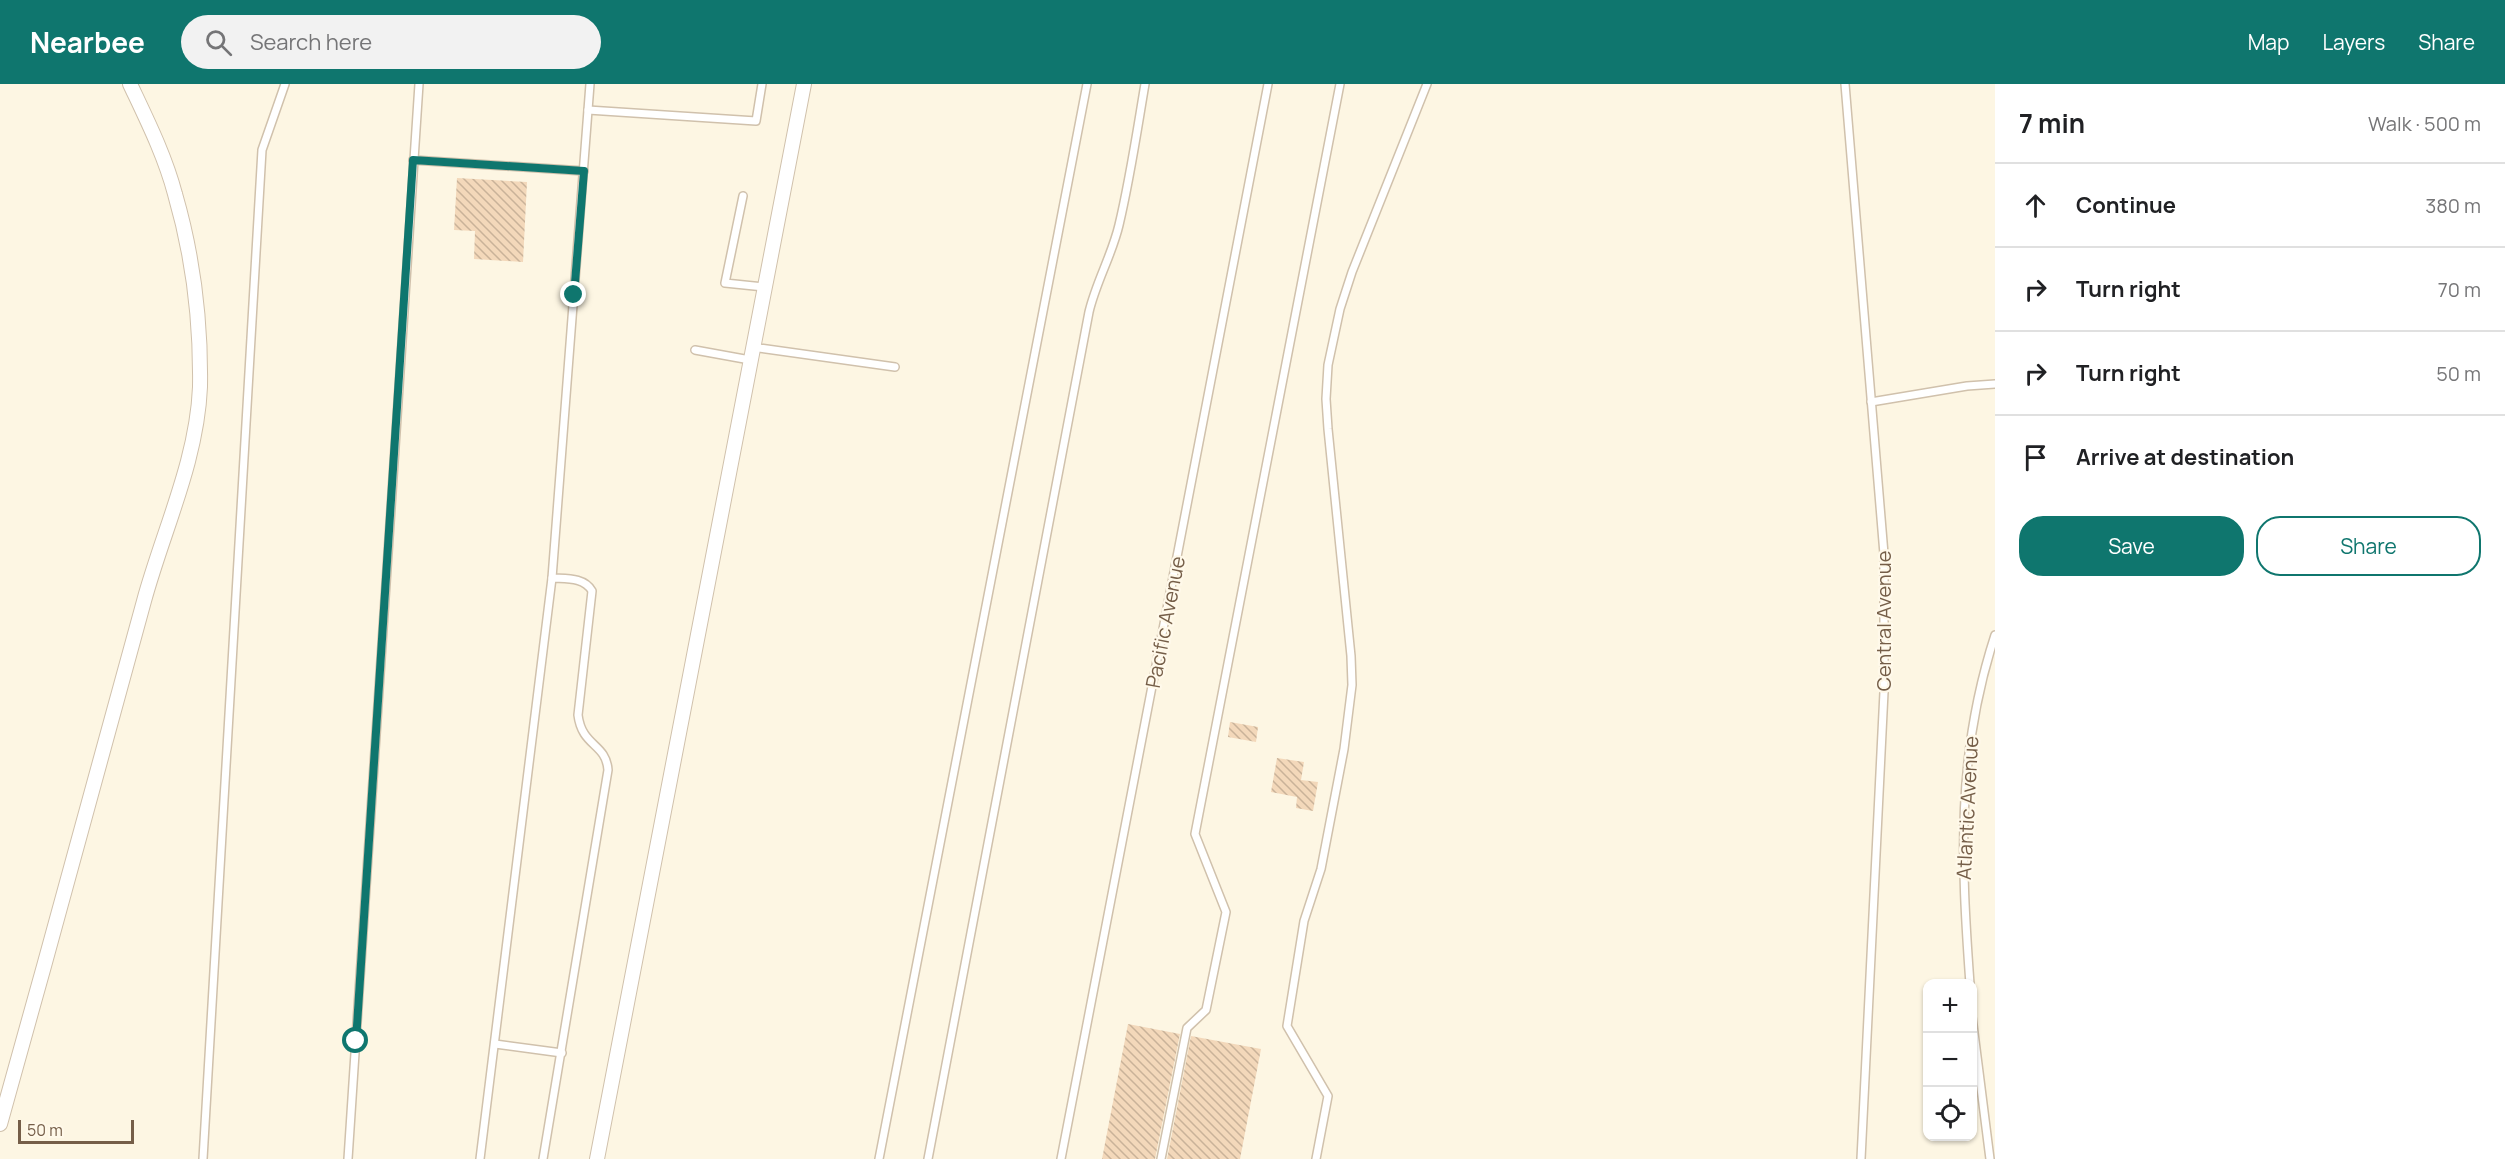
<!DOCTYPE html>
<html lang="en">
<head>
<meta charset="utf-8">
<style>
  :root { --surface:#fff; --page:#f2f2f2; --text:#202124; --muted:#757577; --line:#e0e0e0; --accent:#0f766e }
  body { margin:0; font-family:Manrope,sans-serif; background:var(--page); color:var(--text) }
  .controls { position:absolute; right:18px; bottom:18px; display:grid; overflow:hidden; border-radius:12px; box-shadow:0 2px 4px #0004 }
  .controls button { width:54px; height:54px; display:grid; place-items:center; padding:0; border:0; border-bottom:2px solid var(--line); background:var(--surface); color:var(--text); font:30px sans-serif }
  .scale { position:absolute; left:18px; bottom:15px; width:116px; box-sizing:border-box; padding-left:6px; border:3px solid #755e48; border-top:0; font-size:16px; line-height:21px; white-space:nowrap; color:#755e48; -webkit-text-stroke:4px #fff9ea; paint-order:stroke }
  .stop { position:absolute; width:18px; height:18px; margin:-14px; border:4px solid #0f766e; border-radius:50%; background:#fff }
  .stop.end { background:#0f766e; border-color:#fff; box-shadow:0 2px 6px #0008 }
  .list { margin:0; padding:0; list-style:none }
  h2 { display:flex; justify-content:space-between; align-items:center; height:78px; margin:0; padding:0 24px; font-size:26px }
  h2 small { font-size:20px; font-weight:400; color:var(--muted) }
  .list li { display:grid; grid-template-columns:39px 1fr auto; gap:18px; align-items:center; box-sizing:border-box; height:84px; padding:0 24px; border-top:2px solid var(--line) }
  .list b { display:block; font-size:22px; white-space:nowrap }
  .list em { font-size:20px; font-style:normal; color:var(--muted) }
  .actions { display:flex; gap:12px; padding:18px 24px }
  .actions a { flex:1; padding:14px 0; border:2px solid var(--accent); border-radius:24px; text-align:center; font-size:21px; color:var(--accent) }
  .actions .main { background:var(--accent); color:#fff }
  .icon { flex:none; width:33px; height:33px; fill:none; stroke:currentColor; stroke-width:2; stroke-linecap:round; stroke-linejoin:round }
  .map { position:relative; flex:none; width:1995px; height:1075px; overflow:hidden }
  header { display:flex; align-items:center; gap:36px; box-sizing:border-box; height:84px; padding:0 30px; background:var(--accent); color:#fff }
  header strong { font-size:28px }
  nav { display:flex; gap:33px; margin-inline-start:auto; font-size:21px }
  .search { width:420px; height:54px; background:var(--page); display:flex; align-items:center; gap:15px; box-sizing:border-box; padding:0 21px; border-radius:33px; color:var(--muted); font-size:22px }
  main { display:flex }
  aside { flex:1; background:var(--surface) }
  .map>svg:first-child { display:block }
  .building { fill:url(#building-back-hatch) }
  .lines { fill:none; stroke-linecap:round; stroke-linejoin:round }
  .lane-casing { stroke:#d0c1ac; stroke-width:10 }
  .street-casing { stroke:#d0c1ac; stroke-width:16 }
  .lane { stroke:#fff; stroke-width:7 }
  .street { stroke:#fff; stroke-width:14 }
  .route { stroke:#0f766e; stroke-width:8 }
  .labels { text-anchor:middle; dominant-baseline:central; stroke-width:4.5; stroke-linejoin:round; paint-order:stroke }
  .street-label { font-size:20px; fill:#755e48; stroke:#fff9ea }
</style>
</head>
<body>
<header>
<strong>Nearbee</strong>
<div class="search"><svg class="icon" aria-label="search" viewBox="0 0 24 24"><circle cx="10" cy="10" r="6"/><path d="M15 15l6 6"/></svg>Search here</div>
<nav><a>Map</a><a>Layers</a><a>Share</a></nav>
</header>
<main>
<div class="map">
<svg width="1995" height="1075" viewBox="0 0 1995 1075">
  <defs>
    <pattern id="building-back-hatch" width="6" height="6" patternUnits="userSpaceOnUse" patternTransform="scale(1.5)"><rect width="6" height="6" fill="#f3d8ba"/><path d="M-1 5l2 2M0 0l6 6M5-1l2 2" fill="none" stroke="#c9b299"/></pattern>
  </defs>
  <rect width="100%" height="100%" fill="#fdf6e3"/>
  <!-- building -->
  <g class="building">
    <polygon points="457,94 527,98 523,178 474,175 475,147 454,146"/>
    <polygon points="1230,638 1258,643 1256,658 1228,653"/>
    <polygon points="1277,674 1304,678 1301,696 1318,698 1313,727 1296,724 1297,713 1271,708"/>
    <polygon points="1128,940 1180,950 1155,1075 1102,1075"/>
    <polygon points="1191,952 1261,965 1240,1075 1167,1075"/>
  </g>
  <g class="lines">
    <defs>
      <g id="lane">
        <polyline points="1845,0 1884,470 1884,608 1861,1075"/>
        <polyline points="588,26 756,37 762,0"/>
        <polyline points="413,76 584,87"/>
        <polyline points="743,112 725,199 764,203"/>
        <polyline points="752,263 895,283"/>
        <polyline points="695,266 750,276"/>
        <polyline points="1871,318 1967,302 1995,300"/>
        <path d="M1970,900C1961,776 1956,671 1995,551"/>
        <polyline points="1972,933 1990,1075"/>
        <polyline points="495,960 562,969"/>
        <polyline points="203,1075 262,66 285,0"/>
        <polyline points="348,1075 419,0"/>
        <polyline points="480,1075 552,494 590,0"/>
        <path d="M543,1075L608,686C606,659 582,663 578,631L592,507C584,493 566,495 552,494"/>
        <polyline points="879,1075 1087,0"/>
        <path d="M928,1075L1089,228C1096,198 1112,171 1119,141C1130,95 1137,47 1145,0"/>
        <polyline points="1061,1075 1268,0"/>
        <polyline points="1161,1075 1187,944 1206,926 1226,828 1195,750 1340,0"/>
        <polyline points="1316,1075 1328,1012 1287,942 1304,837 1321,785 1344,665 1352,601 1351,572 1328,345 1326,315 1328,281 1340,225 1352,188 1427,0"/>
      </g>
      <g id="street">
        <path d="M0,1040C49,866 96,692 144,517C163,447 197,377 200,303C201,239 193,172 175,110C165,72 147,36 130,0"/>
        <polyline points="597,1075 804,0"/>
      </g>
    </defs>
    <!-- lane casing -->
    <use href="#lane" class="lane-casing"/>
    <!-- street casing -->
    <use href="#street" class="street-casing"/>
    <!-- lane -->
    <use href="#lane" class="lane"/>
    <!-- street -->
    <use href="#street" class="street"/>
  </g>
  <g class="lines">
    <!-- route -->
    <polyline class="route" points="356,957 413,76 584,87 574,211"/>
  </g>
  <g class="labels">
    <!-- street labels -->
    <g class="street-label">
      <text transform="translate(1883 537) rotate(-90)">Central Avenue</text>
      <text transform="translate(1165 538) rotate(-79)">Pacific Avenue</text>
      <text transform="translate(1967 724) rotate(-87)">Atlantic Avenue</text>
    </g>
  </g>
</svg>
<div class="controls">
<button>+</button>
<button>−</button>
<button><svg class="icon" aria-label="locate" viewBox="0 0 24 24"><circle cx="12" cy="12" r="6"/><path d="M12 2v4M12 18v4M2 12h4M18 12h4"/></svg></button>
</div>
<div class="scale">50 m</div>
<div class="stop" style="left:356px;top:957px"></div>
<div class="stop end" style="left:574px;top:211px"></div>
</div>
<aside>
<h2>7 min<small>Walk · 500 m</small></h2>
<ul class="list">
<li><svg class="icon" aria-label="ahead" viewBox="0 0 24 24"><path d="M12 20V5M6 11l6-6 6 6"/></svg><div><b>Continue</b></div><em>380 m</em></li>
<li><svg class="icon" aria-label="right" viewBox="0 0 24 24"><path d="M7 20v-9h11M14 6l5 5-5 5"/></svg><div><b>Turn right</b></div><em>70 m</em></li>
<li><svg class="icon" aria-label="right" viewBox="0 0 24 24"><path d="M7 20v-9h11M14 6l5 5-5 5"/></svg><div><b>Turn right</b></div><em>50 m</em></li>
<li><svg class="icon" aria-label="arrive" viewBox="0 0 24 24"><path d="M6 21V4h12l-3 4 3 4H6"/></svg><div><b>Arrive at destination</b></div></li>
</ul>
<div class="actions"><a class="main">Save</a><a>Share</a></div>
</aside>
</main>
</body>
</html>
